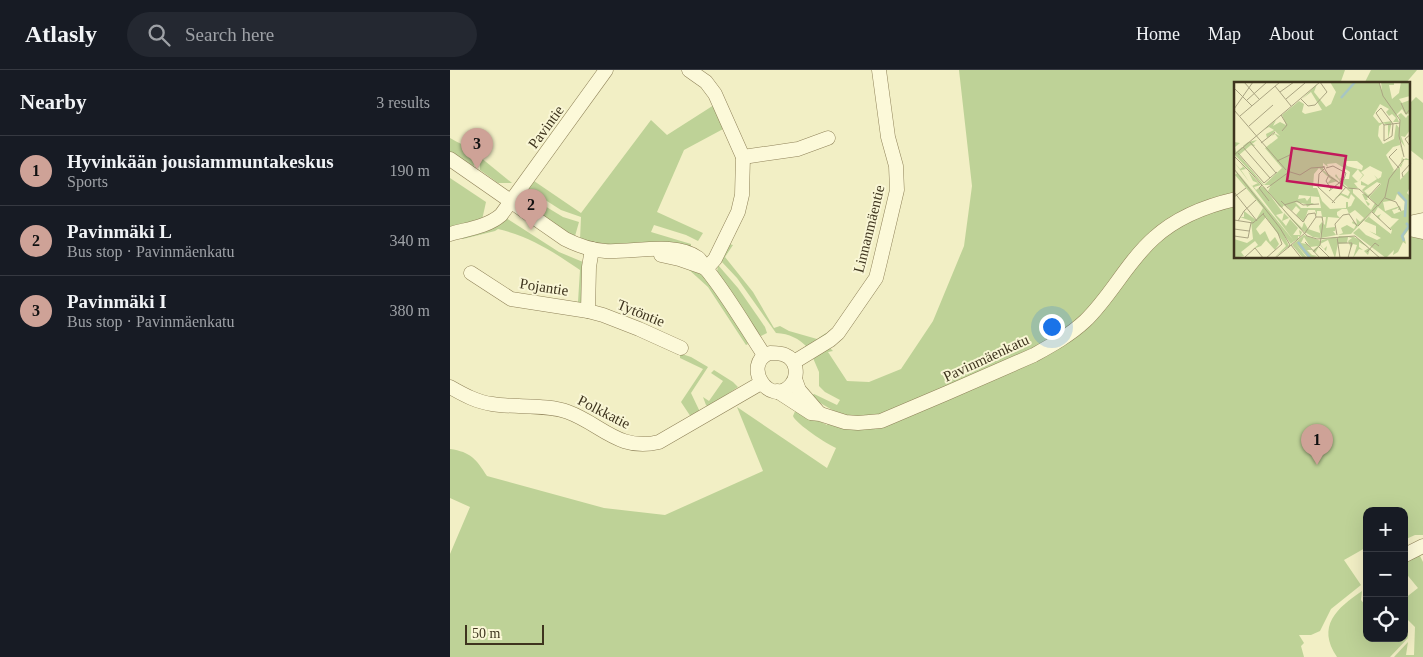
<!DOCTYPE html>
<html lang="en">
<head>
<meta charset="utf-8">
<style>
  :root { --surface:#171b24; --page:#242831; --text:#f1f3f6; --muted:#9ea1a6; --line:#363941; --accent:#cea297 }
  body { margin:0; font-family:Georgia,serif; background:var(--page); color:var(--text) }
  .controls { position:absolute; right:15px; bottom:15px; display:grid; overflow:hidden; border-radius:10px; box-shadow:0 5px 20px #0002 }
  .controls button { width:45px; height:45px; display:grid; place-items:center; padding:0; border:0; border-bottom:1px solid var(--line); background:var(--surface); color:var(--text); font:25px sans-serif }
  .scale { position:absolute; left:15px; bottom:12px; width:79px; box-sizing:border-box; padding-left:5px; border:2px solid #3e341e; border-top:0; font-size:14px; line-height:18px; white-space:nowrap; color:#3e341e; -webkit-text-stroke:4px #f9f6d5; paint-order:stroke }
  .you { position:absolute; left:601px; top:256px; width:18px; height:18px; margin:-12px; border:4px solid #fff; border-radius:50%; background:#1a73e8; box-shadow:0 0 0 8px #1a73e833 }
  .badge { display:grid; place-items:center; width:32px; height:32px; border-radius:50%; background:var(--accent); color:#111; font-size:16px; font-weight:700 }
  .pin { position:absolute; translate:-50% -41px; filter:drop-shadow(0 1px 2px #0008) }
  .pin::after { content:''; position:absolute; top:26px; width:18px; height:15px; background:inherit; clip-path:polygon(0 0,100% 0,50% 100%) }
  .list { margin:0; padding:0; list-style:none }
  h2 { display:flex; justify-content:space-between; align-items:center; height:65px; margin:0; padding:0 20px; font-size:21px }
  h2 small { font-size:16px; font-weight:400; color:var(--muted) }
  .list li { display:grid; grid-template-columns:32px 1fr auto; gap:15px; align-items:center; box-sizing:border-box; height:70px; padding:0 20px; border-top:1px solid var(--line) }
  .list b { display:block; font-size:19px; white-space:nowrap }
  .list p { margin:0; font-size:16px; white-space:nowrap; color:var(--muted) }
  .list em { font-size:16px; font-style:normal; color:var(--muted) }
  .icon { flex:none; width:28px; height:28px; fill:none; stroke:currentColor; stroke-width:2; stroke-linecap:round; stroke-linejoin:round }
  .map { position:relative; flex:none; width:973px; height:587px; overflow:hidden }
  header { display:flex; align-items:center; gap:30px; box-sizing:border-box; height:70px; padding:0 25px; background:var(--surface); border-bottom:1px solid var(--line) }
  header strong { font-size:24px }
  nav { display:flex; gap:28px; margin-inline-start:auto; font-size:18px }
  .search { width:350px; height:45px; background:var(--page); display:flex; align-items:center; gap:12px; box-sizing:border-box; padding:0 18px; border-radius:28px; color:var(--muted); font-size:19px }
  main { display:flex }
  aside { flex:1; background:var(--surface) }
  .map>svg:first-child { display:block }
  .green { fill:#bed297 }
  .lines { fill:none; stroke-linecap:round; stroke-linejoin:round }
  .minor-casing { stroke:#8f8259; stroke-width:15 }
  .minor { stroke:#fcf9d9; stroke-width:14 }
  .labels { text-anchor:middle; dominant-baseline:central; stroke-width:4; stroke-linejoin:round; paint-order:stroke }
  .street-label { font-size:15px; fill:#3e341e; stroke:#f9f6d5 }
  .inset-river { fill:none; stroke:#a7c5c3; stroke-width:2.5 }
  .inset-road { fill:none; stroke:#aaa482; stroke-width:1 }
  .view { fill:#c2185b; fill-opacity:0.15; stroke:#c2185b; stroke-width:2.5 }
  .inset-edge { fill:none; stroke:#3e341e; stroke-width:2.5 }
</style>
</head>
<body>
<header>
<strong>Atlasly</strong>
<div class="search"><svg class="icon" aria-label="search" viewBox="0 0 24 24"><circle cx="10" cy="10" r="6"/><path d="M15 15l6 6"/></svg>Search here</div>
<nav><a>Home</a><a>Map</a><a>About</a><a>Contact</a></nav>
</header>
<main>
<aside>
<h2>Nearby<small>3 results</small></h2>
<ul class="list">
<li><span class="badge">1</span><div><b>Hyvinkään jousiammuntakeskus</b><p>Sports</p></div><em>190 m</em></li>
<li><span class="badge">2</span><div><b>Pavinmäki L</b><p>Bus stop · Pavinmäenkatu</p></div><em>340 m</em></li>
<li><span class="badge">3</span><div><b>Pavinmäki I</b><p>Bus stop · Pavinmäenkatu</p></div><em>380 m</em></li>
</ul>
</aside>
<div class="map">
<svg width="973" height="587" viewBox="0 0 973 587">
  <rect width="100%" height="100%" fill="#f2efc5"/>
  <!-- green -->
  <g class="green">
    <path d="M509,0H895L890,14H786V188H959V164L973,166V465H965L954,470V441H917V477L894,490L911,515L881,539L870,561L861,565H849L854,573L851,576L854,587H0V484L20,437L0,428V379C21,382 26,389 37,406L154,438L215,445L313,401L287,337L377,398L386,378C377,374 346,354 343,346L346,339L377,355L384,341L360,327L364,324L387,335L390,330L375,322L369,316V302L363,288L380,278L383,281L378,282L397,311L419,312L451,299L483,251L514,176L522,116Z"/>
    <polygon points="921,0 967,0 955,14 914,14"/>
    <polygon points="966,27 973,33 973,90 959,79 959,34"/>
    <polygon points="264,35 275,58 234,80 207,142 253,163 248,171 236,165 204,155 201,162 241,174 241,178 150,175 130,170 131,147 111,140 78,119 84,111 131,143 201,50 217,65"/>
    <path d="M0,68C15,77 23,76 24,96L22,95L20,98L0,84Z"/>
    <polygon points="30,87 62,113 48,113 30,100"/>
    <polygon points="0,108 36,132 32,150 0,159"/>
    <polygon points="75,124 113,147 129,152 125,166 124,167 77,136 73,127"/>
    <path d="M56,148L109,182L133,192L132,231L130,234L100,229L128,232L130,200C102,181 81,167 48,159L45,161L13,169L10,166Z"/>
    <path d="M279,174L283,175L275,187L303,222L324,258L330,256L339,261L367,269L376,263L379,266L358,278C348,268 340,264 326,263L287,208L271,191Z"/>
    <polygon points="268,195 288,218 315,257 317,263 311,266 300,252 267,202"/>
    <path d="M237,198C241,199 246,200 249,202C262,210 291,259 298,274L296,275L258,217Z"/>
    <polygon points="232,284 241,287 258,297 241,323 250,342 241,347 231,332 253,299 230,288 230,285"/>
    <polygon points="264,300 283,312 288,317 258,337 256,335 253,327 259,331 273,311 261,303"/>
    <polygon points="969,484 973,492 973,587 944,587 958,572 956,585 964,585 965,557 954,546 954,529 968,518 954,501 954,491"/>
    <path d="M912,521L911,530L917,537V568H954V561L958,564V568L940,587H887C866,556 887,538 912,521Z"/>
  </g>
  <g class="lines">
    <defs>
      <g id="minor">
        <polyline points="239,0 256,12 265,24 293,87 292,125 288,142 265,189 256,199"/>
        <polyline points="293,87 348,79 378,68"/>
        <path d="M0,89L115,169C127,175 140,180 155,181C182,183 225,171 248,188C252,191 253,196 257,200C278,226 295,256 314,285"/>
        <polyline points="959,153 973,150"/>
        <polyline points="959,159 973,162"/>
        <path d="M0,164C17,159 37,157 51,145L156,0"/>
        <polyline points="211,185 229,189 255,198"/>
        <polyline points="21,203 61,229 138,241 153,245 189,259 231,278"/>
        <polyline points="138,241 139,197 142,179"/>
        <path d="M320,283C325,283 331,283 335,285C347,290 349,306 341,315C319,339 291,293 320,283Z"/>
        <polyline points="344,292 380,270 388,263 426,208 429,196 447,120 446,96 438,67 429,0"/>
        <polyline points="345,309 349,320 369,343"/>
        <path d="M0,317C14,325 27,332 42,334C65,338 97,334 118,342C151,354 169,382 209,372L311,313"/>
        <path d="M327,321L361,343L370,344L395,352L408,353L431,351L497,323L584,285C602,275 620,265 635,251C661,226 677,192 704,168C727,147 755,136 786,129"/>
        <polyline points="955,485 973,476"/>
      </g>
    </defs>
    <!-- minor casing -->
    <use href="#minor" class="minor-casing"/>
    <!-- minor -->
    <use href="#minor" class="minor"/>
  </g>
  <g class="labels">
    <!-- street labels -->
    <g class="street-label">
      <text transform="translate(96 57) rotate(-54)">Pavintie</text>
      <text transform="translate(419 159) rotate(-76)">Linnanmäentie</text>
      <text transform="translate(94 217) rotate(9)">Pojantie</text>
      <text transform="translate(191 243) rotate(22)">Tytöntie</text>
      <text transform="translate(536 288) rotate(-25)">Pavinmäenkatu</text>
      <text transform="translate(154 342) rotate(27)">Polkkatie</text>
    </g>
  </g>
  <!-- overview -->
  <g transform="translate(784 12)">
    <rect width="176" height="176" fill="#f2efc5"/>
    <path d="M96,0H145L148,10L147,0H160V3H155L158,17L165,11L167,0H176V14L165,17L168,21L176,18V31L172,33L168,27L162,33L165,40H159L162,36L158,32L155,34L152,30L155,27L146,22L139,34L145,41L158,39L154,57V43L149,41L145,44L144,54L149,62L160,57L162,42L166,47V37L164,33L167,31L172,36L174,33L176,35V48L171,55L167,54L171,65L165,57L169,72V73L168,75L169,77L168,79L172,76L176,78H170L167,85L170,87L165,84L169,80L167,81L168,75L169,73L166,63L159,65L152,73L160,88L158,90L166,85V98L176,87V105L173,111L176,114V146L170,154L172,162L169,160L164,170L159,173L160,168L152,176L119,151L125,146L132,153L143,158L147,156L135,149L142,152V144L130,139L138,131L135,135L157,152L158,148L153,144L156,146L165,137L158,136L144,125L140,132L143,134L147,132L145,135L147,139L139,131L138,129L117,152L104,153L109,151L107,146L113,143L120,147L122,143L118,141L119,139L123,142L122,136L126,140L130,136L121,128L115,132L113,127H108L103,130V133L106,136H105L94,135L92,146L101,145V149H99L102,153L87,156L85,144L88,140L91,143L92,135H89V140L87,129H83V134L81,128H74L70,140L74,147L86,151V156L79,155L66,147L48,127L68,146L70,140L62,133L66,128L62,124L58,129L51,122L55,128L50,123L48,126L45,124L34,109L37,103H29L0,72V60L6,61L1,65L2,70L8,65L11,67L9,64L14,60L23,58L18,62L21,63L20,64L17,63L5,73L30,103L48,86L31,66L44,56L41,52L38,54L40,51L46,54L41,49L33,56L32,52L40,48L35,45L30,48L42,38L39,44L46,40L52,43L48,33L65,19L70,22L68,30L71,32L88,28L77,10L68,17L83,2L80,10L92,25L97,22L102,10ZM111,79H123L129,84L128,88L124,87L125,89L129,93L124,100L130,93L127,90L136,84L148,90L147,95L144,97L140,93L143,97L134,103L127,99V103L132,104L128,108L131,112H128L134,124L136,122L131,118H134L133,117L134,115L138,111L134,113L130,109L143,100L147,102L135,115L141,121L137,128L119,111V107L124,106L120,101L124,100L118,94L124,87L113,84ZM89,81L94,85L93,82L102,81L116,90L115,97H109L110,94L105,97L102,92L101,94L105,98L106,97L105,99L111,106L110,102L117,108L112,106L116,110L114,114L107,111L100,117L107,113L115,117L117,112L121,116L117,124L114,125V120H112V126L96,127L88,119L83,106H79L80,92L85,86L93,94L98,95H94L97,97L93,102L104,99L89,88ZM163,112L171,120L170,128L160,132L158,128L162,127L165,125L164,128H167L166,124L151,129L149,120L161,118ZM65,113L85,115L87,126H67L61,120L72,122L73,125L80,121H77V114L73,119L71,116L64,117ZM0,80L6,87L9,85L6,81L12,87L7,88L18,104L24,101L19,99L14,89L27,103L20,105L22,108L27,104L31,106L49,131L42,133L48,139L50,131L55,136L48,139L52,144L56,137L64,146L59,153H66L65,148L68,150L66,155L64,154V157L59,160L57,162L50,153L55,164L40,176L52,164L32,135L22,147L26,153L31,149L36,160L41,155L45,162L41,168L32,158L27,164L19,167L24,163L21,159L7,170L10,174L0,176V157L13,161L19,157L17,139L6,135H10V129L22,138L29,126L1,93L3,91L6,94L0,86L60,159ZM70,153L87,159L88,158L101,155L103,157L105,154L120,155L126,158L135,166V167L139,169L136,167L134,173L130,169L135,166L125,160V165L129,168L125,167L119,176L123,163L119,162L117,166L114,159L118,156L114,155L113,161L104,162L101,176L94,158L86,162L90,167L93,164L92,169L86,163L81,171L77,166L79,168L84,164L76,165L70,155L67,161L73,162L75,165H71H75L78,168H73L78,173L84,174L74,176L61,161L73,176H69L58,163Z" fill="#bed297" fill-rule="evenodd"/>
    <path class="inset-river" d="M107,16L121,0M164,110L172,119L171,135M170,159L168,154L175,144L172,141M64,160L77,177"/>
    <path class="inset-road" d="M10,0L25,17M145,0L149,14L166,38L165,54L170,75M41,4L57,24M0,6L18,24M46,10L60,0M52,17L71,1M67,17L74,24L81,23L93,10L86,0M13,18L33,0M167,21L172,32L177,26M147,26L159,42L158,54L150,59V43L142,31ZM0,27L19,0M0,28L52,88M47,33L53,43L48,49M6,34L46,0M150,43L166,41M15,44L39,23M16,60L42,91M27,61L41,50M176,64L171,57L177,52M9,65L36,96M163,67L155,75L165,86M4,71L30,101L43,90M0,73L86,0M0,74L21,95M43,79L58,72M89,84L95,94L113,106L125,107L144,124M92,86L99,84L112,91L110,97L95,109M0,87L46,146L56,163L54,166M90,87L85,92L84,105L101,121M53,89L66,93L77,86L91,85M19,93L73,154L83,157L121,154L147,177M95,93L92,99L97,107M169,95L168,91L177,81M28,103L25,106L35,119M33,106L55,90M0,110L23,139M0,115L12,106M134,115L146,102M151,116L162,120L167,129M47,119L69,140L74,132L81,131L82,135M98,121L112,105M50,123L63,119L69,123L85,122M144,124L151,115L155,97L170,77M138,130L157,148M29,132L44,151L48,162L31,177M0,138L19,141L30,131M4,139L10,129L22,118M124,144L144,123M0,147L15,149M71,151L82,135M103,153L101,142L109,133L115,132L123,144M0,154L14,156L17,141M103,155L106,176H114L118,161H104M71,160L87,177M57,163L68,177M56,164L71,151M85,165L97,177M79,170L86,163L89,140L88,135H82M133,170L141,161L145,164M11,175L21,166L30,177M40,177L56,164"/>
    <path class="view" d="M58,66L112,74L107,106L53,99Z"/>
    <rect width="176" height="176" class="inset-edge"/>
  </g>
</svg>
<div class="controls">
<button>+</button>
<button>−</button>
<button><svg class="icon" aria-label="locate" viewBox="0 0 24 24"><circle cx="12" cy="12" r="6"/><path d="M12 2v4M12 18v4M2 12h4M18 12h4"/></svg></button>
</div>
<div class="scale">50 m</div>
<div class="you"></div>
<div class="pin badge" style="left:867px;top:395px">1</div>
<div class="pin badge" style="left:81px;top:160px">2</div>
<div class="pin badge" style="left:27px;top:99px">3</div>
</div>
</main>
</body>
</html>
